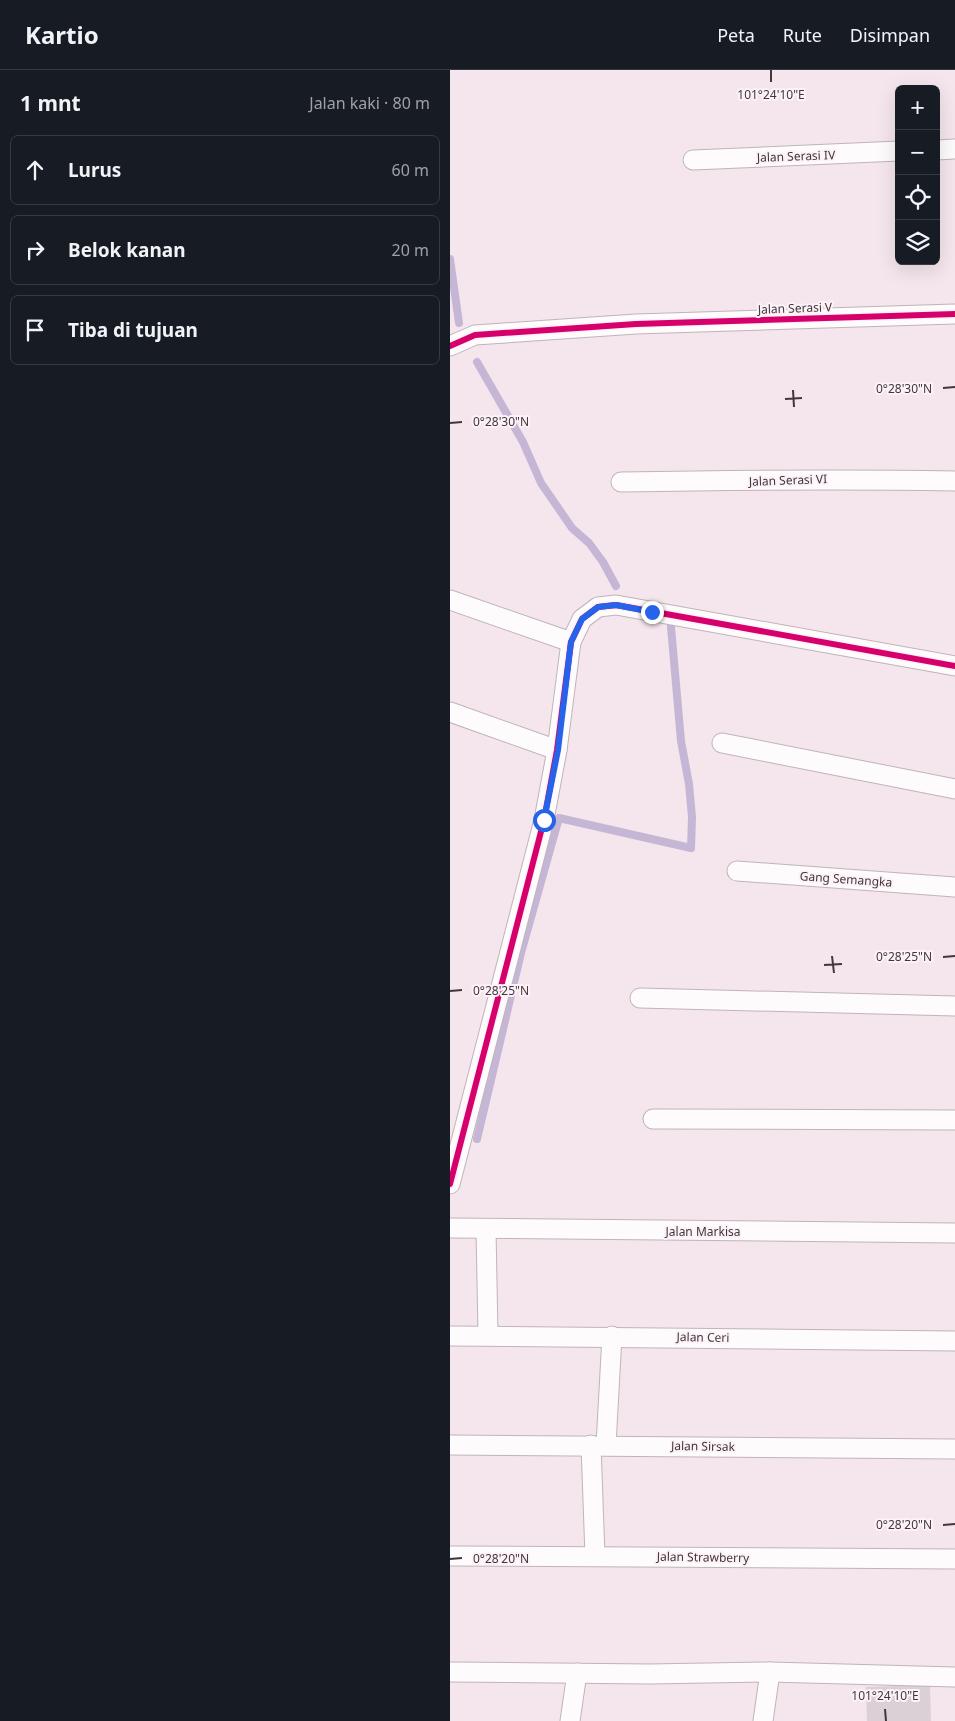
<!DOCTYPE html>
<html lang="id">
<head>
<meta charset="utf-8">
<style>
  :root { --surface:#171b24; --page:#242831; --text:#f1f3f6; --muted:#9ea1a6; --line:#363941 }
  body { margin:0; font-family:"Noto Sans",sans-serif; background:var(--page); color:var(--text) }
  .controls { position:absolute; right:15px; top:15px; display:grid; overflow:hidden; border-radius:8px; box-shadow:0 5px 20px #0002 }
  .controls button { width:45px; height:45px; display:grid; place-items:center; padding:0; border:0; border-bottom:1px solid var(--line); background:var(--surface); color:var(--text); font:25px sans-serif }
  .stop { position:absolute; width:15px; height:15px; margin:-11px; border:4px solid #2563eb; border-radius:50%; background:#fff }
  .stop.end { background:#2563eb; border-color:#fff; box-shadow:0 1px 5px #0008 }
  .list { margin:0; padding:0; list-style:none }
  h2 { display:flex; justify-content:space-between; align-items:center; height:65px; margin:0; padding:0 20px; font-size:21px }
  h2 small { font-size:16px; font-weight:400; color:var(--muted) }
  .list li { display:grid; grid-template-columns:32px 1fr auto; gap:15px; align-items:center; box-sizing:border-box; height:70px; margin:0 10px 10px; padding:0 10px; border:1px solid var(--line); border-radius:8px }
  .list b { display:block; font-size:19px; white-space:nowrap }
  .list em { font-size:16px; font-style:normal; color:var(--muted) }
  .icon { flex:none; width:28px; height:28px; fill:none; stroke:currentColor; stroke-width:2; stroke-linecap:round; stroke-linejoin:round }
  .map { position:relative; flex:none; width:505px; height:1651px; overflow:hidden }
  header { display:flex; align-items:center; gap:30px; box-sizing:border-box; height:70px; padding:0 25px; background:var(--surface); border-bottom:1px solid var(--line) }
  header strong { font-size:24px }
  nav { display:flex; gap:28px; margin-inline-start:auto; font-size:18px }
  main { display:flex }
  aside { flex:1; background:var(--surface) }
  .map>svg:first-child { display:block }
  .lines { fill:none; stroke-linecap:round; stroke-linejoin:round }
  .stream { stroke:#c6b6d6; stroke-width:8 }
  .building { fill:#dad0d6 }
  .minor-casing { stroke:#c0b4b9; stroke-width:21 }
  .minor { stroke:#fdfbfc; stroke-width:19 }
  .cycleway-casing { stroke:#fdf2f7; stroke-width:9 }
  .cycleway { stroke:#d6006c; stroke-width:6 }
  .route { stroke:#2563eb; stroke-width:6 }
  .ticks { fill:none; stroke:#41373b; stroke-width:2 }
  .labels { text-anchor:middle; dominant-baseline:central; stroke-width:4; stroke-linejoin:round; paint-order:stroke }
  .street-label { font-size:12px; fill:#41373b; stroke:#fdf2f7 }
  .ticks-label { font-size:12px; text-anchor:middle; fill:#41373b; stroke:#fdf2f7; stroke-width:4; stroke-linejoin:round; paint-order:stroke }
</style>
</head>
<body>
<header>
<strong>Kartio</strong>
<nav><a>Peta</a><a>Rute</a><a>Disimpan</a></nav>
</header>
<main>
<aside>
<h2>1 mnt<small>Jalan kaki · 80 m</small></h2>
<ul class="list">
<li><svg class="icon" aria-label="ahead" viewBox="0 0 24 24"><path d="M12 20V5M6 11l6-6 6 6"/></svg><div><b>Lurus</b></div><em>60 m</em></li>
<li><svg class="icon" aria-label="right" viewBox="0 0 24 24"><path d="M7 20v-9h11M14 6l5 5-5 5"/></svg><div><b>Belok kanan</b></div><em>20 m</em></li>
<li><svg class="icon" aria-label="arrive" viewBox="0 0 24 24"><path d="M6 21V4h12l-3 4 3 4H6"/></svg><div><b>Tiba di tujuan</b></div></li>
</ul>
</aside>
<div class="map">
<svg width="505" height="1651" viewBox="0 0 505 1651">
  <rect width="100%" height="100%" fill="#f4e6ec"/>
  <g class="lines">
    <!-- stream -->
    <g class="stream">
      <polyline points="0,189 9,253"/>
      <polyline points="27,292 73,372 91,413 122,458 139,473 153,492 166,516"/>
      <polyline points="27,1069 71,883 109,748 241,778 242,747 239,714 231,671 221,557"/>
    </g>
  </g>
  <!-- building -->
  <polygon class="building" points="480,1615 481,1651 417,1651 416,1617"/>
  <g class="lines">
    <defs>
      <g id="minor">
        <polyline points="486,80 505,79"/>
        <polyline points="243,90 449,81"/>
        <polyline points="0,276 25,265 186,254 505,244"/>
        <path d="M171,412C283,410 394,409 505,411"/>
        <polyline points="0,530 121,572"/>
        <polyline points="0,642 107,680"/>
        <polyline points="272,673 505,719"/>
        <polyline points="287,801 505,817"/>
        <polyline points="190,928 505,936"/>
        <polyline points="203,1049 505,1050"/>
        <polyline points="0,1114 94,750 107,680 121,572 132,549 148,537 166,535 505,596"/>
        <polyline points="0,1158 505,1163"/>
        <polyline points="36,1159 38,1265"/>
        <polyline points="0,1266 505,1271"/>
        <polyline points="0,1375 505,1379"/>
        <polyline points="141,1375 145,1486"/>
        <polyline points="156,1375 162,1266"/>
        <polyline points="0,1486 505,1489"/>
        <polyline points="0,1602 199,1604 320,1602 505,1607"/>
        <polyline points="120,1651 127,1603"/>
        <polyline points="313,1651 320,1602"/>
      </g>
    </defs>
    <!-- minor casing -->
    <use href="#minor" class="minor-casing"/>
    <!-- minor -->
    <use href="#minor" class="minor"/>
    <defs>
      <g id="cycleway">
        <polyline points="0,276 25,265 186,254 505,244"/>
        <polyline points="0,1114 94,750 107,680 121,572 132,549 148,537 166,535 505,596"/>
      </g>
    </defs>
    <!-- cycleway casing -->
    <use href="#cycleway" class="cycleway-casing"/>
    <!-- cycleway -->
    <use href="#cycleway" class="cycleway"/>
  </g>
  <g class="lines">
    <!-- route -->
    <polyline class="route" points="94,750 108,680 121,572 132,549 148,537 166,535 202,542"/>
  </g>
  <!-- ticks -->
  <path class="ticks" d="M321,0V12M493,318L505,317M343,320L344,337M335,329L352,328M0,353L12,352M382,886L384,903M493,887L505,886M374,895L392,894M0,921L12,920M493,1455L505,1454M0,1489L12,1488M435,1639L436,1651"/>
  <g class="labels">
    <!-- street labels -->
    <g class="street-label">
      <text transform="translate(346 86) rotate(-2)">Jalan Serasi IV</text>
      <text transform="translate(345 238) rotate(-2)">Jalan Serasi V</text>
      <text transform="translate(338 410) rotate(-2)">Jalan Serasi VI</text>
      <text transform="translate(396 809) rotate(4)">Gang Semangka</text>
      <text x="253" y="1161">Jalan Markisa</text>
      <text transform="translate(253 1267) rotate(1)">Jalan Ceri</text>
      <text transform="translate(253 1376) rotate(1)">Jalan Sirsak</text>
      <text transform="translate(253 1487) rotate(1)">Jalan Strawberry</text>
    </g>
  </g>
  <g class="ticks-label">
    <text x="321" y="29">101°24'10"E</text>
    <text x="454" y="323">0°28'30"N</text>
    <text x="51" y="356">0°28'30"N</text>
    <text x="454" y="891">0°28'25"N</text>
    <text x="51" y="925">0°28'25"N</text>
    <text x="454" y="1459">0°28'20"N</text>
    <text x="51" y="1493">0°28'20"N</text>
    <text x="435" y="1630">101°24'10"E</text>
  </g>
</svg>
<div class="controls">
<button>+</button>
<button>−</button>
<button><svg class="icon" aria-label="locate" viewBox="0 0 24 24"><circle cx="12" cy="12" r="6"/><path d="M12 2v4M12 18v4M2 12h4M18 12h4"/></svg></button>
<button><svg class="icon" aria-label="layers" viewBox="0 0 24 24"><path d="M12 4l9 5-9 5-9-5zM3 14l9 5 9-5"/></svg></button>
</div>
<div class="stop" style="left:94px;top:750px"></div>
<div class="stop end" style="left:202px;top:542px"></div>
</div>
</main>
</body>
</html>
